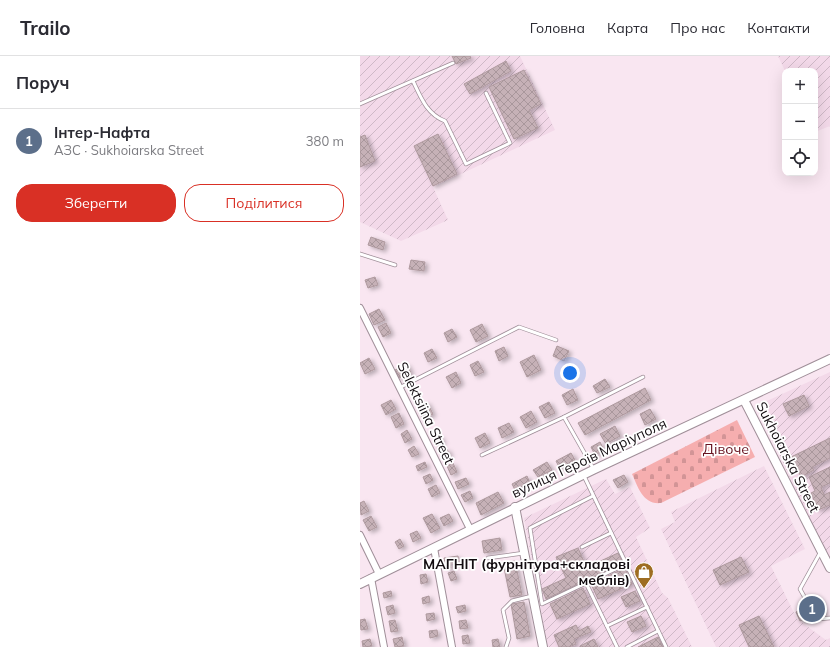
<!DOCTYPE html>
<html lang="uk">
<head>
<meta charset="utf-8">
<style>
  :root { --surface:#fff; --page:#f2f2f3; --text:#2b2b33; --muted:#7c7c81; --line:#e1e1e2; --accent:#d93025 }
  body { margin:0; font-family:Mulish,sans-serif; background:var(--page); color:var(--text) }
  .controls { position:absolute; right:12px; top:12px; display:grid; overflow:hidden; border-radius:8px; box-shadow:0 4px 16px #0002 }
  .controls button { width:36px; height:36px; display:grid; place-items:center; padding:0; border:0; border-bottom:1px solid var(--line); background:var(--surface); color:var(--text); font:20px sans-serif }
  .you { position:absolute; left:210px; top:317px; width:14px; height:14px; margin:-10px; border:3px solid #fff; border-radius:50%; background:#1a73e8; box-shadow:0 0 0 6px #1a73e833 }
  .badge { display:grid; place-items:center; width:26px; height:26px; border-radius:50%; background:var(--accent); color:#fff; font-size:13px; font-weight:700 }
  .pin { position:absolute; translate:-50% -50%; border:2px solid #fff; box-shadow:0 1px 4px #0006 }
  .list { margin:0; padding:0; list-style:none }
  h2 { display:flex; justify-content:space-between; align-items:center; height:52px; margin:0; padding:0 16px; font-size:17px }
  h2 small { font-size:13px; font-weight:400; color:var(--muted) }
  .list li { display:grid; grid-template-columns:26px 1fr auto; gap:12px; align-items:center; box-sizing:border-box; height:64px; padding:0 16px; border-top:1px solid var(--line) }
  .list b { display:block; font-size:15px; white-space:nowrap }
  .list p { margin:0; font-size:13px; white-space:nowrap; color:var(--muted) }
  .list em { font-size:13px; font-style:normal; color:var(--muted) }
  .actions { display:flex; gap:8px; padding:12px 16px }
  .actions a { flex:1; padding:9px 0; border:1px solid var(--accent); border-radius:16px; text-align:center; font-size:14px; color:var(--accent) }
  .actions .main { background:var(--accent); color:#fff }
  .icon { flex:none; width:22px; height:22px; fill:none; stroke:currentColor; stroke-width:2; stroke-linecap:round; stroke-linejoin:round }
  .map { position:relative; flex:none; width:470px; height:591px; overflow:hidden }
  header { display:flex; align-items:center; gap:24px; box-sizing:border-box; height:56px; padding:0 20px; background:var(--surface); border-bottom:1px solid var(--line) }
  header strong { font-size:19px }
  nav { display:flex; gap:22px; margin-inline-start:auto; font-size:14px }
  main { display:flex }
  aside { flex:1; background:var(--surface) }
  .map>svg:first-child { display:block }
  .industrial { fill:url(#industrial-furrows) }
  .cemetery { fill:url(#cemetery-stones) }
  .building { fill:url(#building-cross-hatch); stroke:#ae999e; filter:url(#shadow) }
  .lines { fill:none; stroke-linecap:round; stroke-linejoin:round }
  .lane-casing { stroke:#a08f99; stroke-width:4.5 }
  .street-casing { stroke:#a08f99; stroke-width:8 }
  .secondary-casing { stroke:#a08f99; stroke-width:10 }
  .lane { stroke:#fff; stroke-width:3 }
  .street { stroke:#fff; stroke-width:6 }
  .secondary { stroke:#fff; stroke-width:8 }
  .labels { text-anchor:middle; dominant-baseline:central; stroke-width:3.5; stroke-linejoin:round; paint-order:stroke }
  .street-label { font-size:14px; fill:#120c10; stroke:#fff }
  .park-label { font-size:14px; fill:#66111e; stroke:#fff }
  .poi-label { font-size:14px; font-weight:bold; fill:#120c10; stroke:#fff; text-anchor:end }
</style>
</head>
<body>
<header>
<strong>Trailo</strong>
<nav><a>Головна</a><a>Карта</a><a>Про нас</a><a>Контакти</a></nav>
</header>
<main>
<aside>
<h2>Поруч<small></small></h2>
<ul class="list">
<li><span class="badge" style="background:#5c6f8a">1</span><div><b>Інтер-Нафта</b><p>АЗС · Sukhoiarska Street</p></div><em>380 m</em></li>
</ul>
<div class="actions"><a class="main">Зберегти</a><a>Поділитися</a></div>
</aside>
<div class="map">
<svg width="470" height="591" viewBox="0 0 470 591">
  <defs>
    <pattern id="industrial-furrows" width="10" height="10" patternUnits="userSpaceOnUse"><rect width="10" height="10" fill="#f3d9e9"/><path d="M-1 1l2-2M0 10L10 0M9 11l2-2" fill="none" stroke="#cfb9c7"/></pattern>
    <pattern id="cemetery-stones" width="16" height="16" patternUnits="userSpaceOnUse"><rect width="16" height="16" fill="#f6aeaf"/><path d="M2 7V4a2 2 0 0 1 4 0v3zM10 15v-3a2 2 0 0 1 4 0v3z" fill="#d29496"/></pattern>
    <pattern id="building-cross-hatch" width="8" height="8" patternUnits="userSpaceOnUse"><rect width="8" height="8" fill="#c6b1b7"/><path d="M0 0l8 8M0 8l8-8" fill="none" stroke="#a9979c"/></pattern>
    <filter id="shadow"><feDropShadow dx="3" dy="2" stdDeviation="2" flood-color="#0004"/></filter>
  </defs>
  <rect width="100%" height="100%" fill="#f9e6f1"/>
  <!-- industrial -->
  <g class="industrial">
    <polygon points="0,0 160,0 195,74 73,131 88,164 41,185 0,166"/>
    <polygon points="418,0 470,0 470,70 455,76 455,15 425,15"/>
    <polygon points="470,316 470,506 396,350"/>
    <polygon points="404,410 445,493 411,510 437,563 466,584 470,582 470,591 356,591 301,473 315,466 311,456"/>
    <polygon points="246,423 255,438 270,431 290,472 276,481 302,537 308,542 332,591 188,591 164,462"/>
  </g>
  <!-- cemetery -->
  <path class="cemetery" d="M377,364L395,401L301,447C283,449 278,431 272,418Z"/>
  <!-- building -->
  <g class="building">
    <polygon points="92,0 110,0 111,2 96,8"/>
    <polygon points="146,5 151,15 110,38 104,28"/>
    <polygon points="164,14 181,48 169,54 178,72 154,83 129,31"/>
    <polygon points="78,78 97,118 73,130 54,90"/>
    <polygon points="5,79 15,105 0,111 0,81"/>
    <polygon points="11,181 25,186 23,194 8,189"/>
    <polygon points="51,204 65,206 64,215 49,213"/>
    <polygon points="15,221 18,229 8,232 5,224"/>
    <polygon points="19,253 25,264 14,269 9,258"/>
    <polygon points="26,267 31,277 23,281 18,271"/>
    <polygon points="122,268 128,280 116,286 110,274"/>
    <polygon points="92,273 97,281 88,286 84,277"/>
    <polygon points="197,290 209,295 204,305 193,300"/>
    <polygon points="144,291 148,300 139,305 135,295"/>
    <polygon points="72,293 77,302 68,306 64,297"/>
    <polygon points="174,299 181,314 167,321 160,306"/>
    <polygon points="9,302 15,313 5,318 0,307"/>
    <polygon points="118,305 124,316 115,320 110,309"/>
    <polygon points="47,308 51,317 39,322 35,314"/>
    <polygon points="96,316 101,327 92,332 86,321"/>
    <polygon points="245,323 250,331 237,337 233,330"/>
    <polygon points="285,332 291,344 225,379 218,367"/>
    <polygon points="213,333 218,344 207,349 202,339"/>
    <polygon points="444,339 449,350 429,360 423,348"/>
    <polygon points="31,344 36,353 26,359 21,349"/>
    <polygon points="67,346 73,358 63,363 57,351"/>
    <polygon points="189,346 195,357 185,362 179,351"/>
    <polygon points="290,353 296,363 285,369 280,358"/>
    <polygon points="171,355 177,366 166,372 160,361"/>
    <polygon points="39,357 44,368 36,372 31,361"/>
    <polygon points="149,367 154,376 142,382 138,372"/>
    <polygon points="255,370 260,380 246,388 240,378"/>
    <polygon points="47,374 52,383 45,387 41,378"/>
    <polygon points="125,377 130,387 120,392 115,382"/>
    <polygon points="80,380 83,386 76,389 74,383"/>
    <polygon points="470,382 470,402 452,411 454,414 441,421 431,401"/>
    <polygon points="240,386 244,394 235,399 231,391"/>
    <polygon points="54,390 59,398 52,401 48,394"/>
    <polygon points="87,393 90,399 84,402 81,396"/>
    <polygon points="211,397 215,404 200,413 196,405"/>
    <polygon points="65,406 67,411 58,415 56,410"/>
    <polygon points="187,406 192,414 178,421 173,414"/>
    <polygon points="93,407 97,416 91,419 87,410"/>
    <polygon points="470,411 470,427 461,431 464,439 470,436 470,449 458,454 451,437 455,435 449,421"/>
    <polygon points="70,418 73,424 66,428 63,421"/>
    <polygon points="264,419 268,426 258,432 253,424"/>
    <polygon points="167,420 170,427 155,434 152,428"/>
    <polygon points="106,422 109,428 98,433 95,426"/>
    <polygon points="76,429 80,437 72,441 68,433"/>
    <polygon points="110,435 113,442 105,446 101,439"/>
    <polygon points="138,436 144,447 121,459 116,447"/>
    <polygon points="4,445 9,455 1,459 0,447"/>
    <polygon points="72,458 80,472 71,477 63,462"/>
    <polygon points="89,458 93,465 84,470 80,462"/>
    <polygon points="11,460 17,471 9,475 3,464"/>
    <polygon points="57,475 61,482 53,486 50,478"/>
    <polygon points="140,482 142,494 124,497 122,485"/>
    <polygon points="40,483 44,490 39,493 35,486"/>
    <polygon points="218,492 225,508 221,510 223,513 258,497 263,507 186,543 182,533 206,522 196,501"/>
    <polygon points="98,500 99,506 90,507 91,512 86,512 84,502"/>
    <polygon points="381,501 389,516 360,529 353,514"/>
    <polygon points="155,505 162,539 150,541 143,507"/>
    <polygon points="265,512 272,528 238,543 231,528"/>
    <polygon points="94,515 97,523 91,525 88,517"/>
    <polygon points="66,518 68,526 61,528 60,519"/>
    <polygon points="223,532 230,548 197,563 190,548"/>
    <polygon points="31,535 32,540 24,542 23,537"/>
    <polygon points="275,535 280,545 266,551 261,541"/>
    <polygon points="69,540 70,546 63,548 62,542"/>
    <polygon points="448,541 451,548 458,545 465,558 458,561 455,555 444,559 446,562 440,565 436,556 445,552 441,544"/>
    <polygon points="164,546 170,580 157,583 151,548"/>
    <polygon points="33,549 35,557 28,559 26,551"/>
    <polygon points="105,549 106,555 98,557 96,551"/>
    <polygon points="74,557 75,563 67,565 66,558"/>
    <polygon points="281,560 286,570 272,576 267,566"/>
    <polygon points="399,560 414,591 389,591 379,569"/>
    <polygon points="5,563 8,573 1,574 0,564"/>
    <polygon points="35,564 38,575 31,576 29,565"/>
    <polygon points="106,564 108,572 100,573 99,565"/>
    <polygon points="216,569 219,575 228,570 231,576 214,583 216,588 209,591 199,591 194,579"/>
    <polygon points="77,574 78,580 70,582 69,575"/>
    <polygon points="108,579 110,587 103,588 102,580"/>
    <polygon points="42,581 44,590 35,591 33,583"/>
    <polygon points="298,581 303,591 278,591"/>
    <polygon points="10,583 12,590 3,591 2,585"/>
    <polygon points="138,583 140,591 133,591 132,584"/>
    <polygon points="234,583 238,591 221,591 220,590"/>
  </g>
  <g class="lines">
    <defs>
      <g id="lane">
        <path d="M53,25C61,42 67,58 85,65L106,108L150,87L126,37"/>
        <polyline points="0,48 93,7"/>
        <polyline points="0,198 35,209"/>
        <polyline points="41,331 159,271 196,284"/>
        <polyline points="122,399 204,361"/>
        <polyline points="233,412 204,361 283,321"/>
        <polyline points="224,420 306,591"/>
        <polyline points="233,440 170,472 182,548 266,508"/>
        <polyline points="222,491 251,477"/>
        <polyline points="128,502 164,497"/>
        <polyline points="226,527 257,591"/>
        <polyline points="445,542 440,533 460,497"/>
        <polyline points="453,556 458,563 470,562"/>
        <polyline points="247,570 287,551"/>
        <polyline points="146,591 149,582 143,554 152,545 172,540"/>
        <polyline points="267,591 298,575"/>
      </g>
      <g id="street">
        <polyline points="0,252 110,473"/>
        <polyline points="0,479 19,518"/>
        <polyline points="74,492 92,591"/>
        <polyline points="11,522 24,591"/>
      </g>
      <g id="secondary">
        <polyline points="384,344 470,512"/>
        <polyline points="155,451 183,591"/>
        <polyline points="0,528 233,414 470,303"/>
      </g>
    </defs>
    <!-- lane casing -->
    <use href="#lane" class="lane-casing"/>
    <!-- street casing -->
    <use href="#street" class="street-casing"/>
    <!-- secondary casing -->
    <use href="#secondary" class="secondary-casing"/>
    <!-- lane -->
    <use href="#lane" class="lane"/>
    <!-- street -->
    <use href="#street" class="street"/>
    <!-- secondary -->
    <use href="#secondary" class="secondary"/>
  </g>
  <!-- icons -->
  <defs>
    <symbol id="shop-pin" viewBox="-11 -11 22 30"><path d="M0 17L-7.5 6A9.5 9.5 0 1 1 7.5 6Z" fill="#9e6d21" stroke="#fff"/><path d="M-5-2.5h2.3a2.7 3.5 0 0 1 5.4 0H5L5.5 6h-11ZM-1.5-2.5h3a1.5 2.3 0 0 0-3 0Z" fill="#fff"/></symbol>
  </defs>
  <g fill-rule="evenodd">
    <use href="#shop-pin" x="273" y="505" width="22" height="30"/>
  </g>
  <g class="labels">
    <!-- street labels -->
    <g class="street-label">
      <text transform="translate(66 357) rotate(64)">Selektsiina Street</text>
      <text transform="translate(428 401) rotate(63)">Sukhoiarska Street</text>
      <text transform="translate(229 402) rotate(-25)">вулиця Героїв Маріуполя</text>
    </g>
    <!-- park labels -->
    <g class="park-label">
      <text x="366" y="393">Дівоче</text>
    </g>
    <!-- poi labels -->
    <g class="poi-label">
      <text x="270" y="508">МАГНІТ (фурнітура+складові<tspan x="270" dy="16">меблів)</tspan></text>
    </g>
  </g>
</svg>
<div class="controls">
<button>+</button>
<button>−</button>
<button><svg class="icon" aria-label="locate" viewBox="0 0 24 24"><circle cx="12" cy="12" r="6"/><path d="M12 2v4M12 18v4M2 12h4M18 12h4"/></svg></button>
</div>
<div class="you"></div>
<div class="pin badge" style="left:452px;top:553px;background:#5c6f8a">1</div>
</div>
</main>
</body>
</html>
